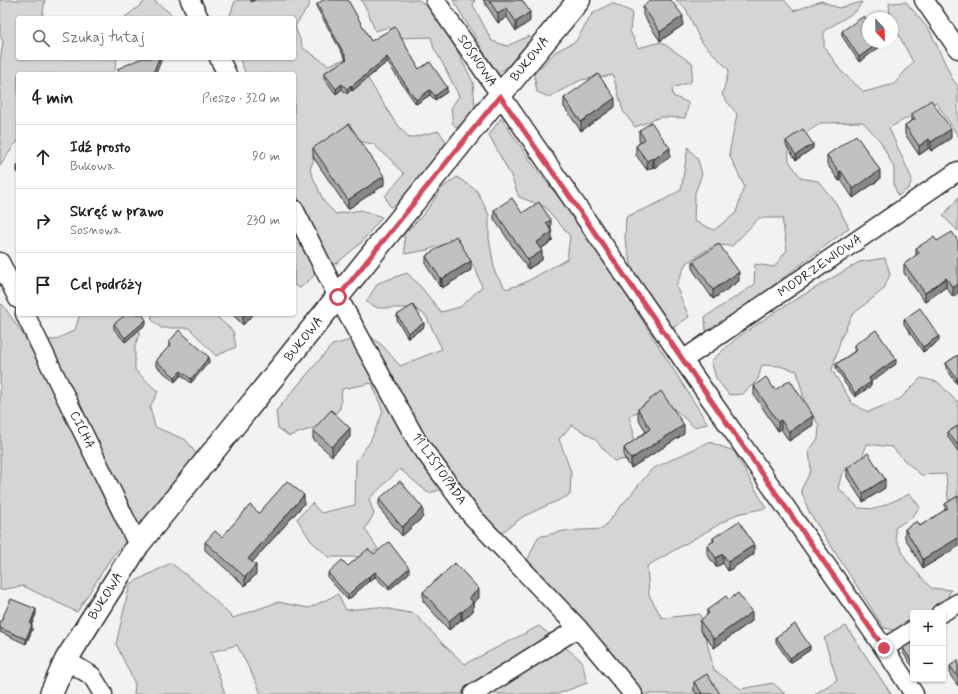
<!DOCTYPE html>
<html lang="pl">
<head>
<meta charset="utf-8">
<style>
  :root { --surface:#fff; --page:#f2f2f2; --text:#202124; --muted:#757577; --line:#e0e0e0 }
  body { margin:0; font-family:Mynerve,sans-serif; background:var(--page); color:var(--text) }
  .controls { position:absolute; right:12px; bottom:12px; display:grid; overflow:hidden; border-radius:4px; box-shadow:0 1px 3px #0004 }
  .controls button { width:36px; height:36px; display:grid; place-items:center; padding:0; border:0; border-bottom:1px solid var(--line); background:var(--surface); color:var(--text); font:20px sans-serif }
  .compass { position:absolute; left:862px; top:12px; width:36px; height:36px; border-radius:50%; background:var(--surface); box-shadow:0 1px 3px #0004; rotate:158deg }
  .stop { position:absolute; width:12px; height:12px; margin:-9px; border:3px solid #d1495b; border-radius:50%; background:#fff }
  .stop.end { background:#d1495b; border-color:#fff; box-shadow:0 1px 4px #0008 }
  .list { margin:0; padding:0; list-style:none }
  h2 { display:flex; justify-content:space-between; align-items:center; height:52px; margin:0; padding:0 16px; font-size:17px }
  h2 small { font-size:13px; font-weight:400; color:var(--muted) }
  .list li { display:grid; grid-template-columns:26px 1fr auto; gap:12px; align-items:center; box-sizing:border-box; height:64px; padding:0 16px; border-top:1px solid var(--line) }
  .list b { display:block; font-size:15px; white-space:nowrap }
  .list p { margin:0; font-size:13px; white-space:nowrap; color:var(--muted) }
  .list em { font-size:13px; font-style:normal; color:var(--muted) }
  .icon { flex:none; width:22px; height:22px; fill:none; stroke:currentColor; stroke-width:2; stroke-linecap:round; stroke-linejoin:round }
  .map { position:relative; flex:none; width:958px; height:694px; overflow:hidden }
  .search { position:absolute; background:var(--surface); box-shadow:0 1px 3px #0004; left:16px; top:16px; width:280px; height:44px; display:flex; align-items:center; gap:10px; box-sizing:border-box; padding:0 14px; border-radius:4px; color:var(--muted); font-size:15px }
  .panel { position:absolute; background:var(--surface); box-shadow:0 1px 3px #0004; left:16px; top:72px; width:280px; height:244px; border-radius:4px }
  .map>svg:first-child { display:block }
  .green { fill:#d5d5d5; stroke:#808080 }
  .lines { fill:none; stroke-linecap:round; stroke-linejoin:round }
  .minor-casing { stroke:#2b2b2b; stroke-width:21 }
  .tertiary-casing { stroke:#2b2b2b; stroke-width:25 }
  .minor { stroke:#fff; stroke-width:18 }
  .tertiary { stroke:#fff; stroke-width:22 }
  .wall { fill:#a6a6a6; stroke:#2b2b2b }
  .shaded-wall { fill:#878787; stroke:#2b2b2b }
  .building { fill:#c1c1c1; stroke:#2b2b2b }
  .route { stroke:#d1495b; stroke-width:5 }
  .labels { text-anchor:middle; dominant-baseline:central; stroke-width:3; stroke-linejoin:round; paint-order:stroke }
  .street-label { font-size:13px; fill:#2b2b2b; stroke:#fff }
</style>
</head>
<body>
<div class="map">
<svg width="958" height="694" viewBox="0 0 958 694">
  <rect width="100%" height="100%" fill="#f2f2f2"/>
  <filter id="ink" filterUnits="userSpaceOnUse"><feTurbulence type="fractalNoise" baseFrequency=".025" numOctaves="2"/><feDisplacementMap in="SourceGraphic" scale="8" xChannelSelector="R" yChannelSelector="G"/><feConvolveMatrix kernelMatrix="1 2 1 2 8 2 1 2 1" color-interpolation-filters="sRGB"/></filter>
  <g filter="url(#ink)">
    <!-- green -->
    <g class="green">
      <polygon points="0,0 45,0 42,18 18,18 18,58 117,58 114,73 114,74 18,74 18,142 15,144 0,166 0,62 3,41 0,36"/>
      <polygon points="147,0 153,0 170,13 172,18 124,18"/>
      <polygon points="240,0 269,1 271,0 308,0 310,4 295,26 303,48 328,65 351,57 367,77 393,119 409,138 439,131 449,146 400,206 390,207 385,196 404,174 390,159 373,144 339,138 318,147 310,170 324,202 336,214 361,210 382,217 361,243 337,263 332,265 296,194 294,192 294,74 246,74 239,58 294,58 294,18 229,18 235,1"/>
      <polygon points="361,0 419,0 438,14 473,82 475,108 457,128 453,124 451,108 459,96 442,62 434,49 431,37 396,38 389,27 375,31 368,12"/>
      <polygon points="453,0 475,0 473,5 492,41 507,46 529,36 531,42 510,65 497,74"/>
      <polygon points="676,0 784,0 794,11 821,1 839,8 862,2 856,11 824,31 824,46 840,70 864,92 894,84 913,62 892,22 892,18 890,18 889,3 906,2 930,31 953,80 958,86 958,136 936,102 889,128 912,179 909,188 898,196 894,185 894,168 881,142 863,122 821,123 788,145 789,161 801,178 818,181 836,203 849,228 721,325 706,331 705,317 754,285 755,264 774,267 787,250 782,218 759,218 732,246 715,245 686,263 676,286 689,317 673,328 634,275 625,240 626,217 658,203 681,190 688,147 698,160 702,174 695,193 694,221 714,230 736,213 744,186 729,154 737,114 722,95 729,70 700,40 686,9"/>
      <polygon points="612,3 632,12 630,31 638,48 661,42 693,64 691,82 672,88 673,96 689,103 685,118 660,117 635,127 623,111 613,75 581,80 549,97 537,92 534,74 555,52 576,41 592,14"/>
      <polygon points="501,118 534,166 577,221 611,270 673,369 708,424 694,427 663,399 629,416 633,430 635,458 614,461 595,439 572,425 559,439 571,472 570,495 524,516 501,533 490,527 460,485 428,493 400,469 369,499 374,514 365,529 378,549 364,557 329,557 311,541 297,519 312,503 321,513 355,505 356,461 370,442 383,412 372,383 342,389 340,409 320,426 289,436 278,428 276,411 332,345 369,335 383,346 400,366 442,349 426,316 414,308 378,308 366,302 378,283 407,273 421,287 441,312 460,307 482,287 476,270 457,240 427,250 405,254 404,234 424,214 442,188 457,177 477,191 489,215 489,238 495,273 506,289 524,283 567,259 570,236 545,207 519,197 511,176 489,135"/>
      <polygon points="958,198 958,231 943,216"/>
      <polygon points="294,232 316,274 300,288 294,285"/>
      <polygon points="885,258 890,274 884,289 852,315 841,338 832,370 852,403 868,412 900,399 921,378 938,382 956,401 958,401 958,500 948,500 946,474 921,475 903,459 892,447 867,444 862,458 842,473 838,488 859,508 875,509 910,494 920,507 912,517 895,528 896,539 907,561 931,588 951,590 944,605 930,613 913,613 913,623 898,631 884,628 809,512 801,490 811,470 809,450 818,439 819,426 804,399 797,371 779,366 762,365 758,379 743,394 729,395 716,378 711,361 737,338 778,310 859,262"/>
      <polygon points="0,304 3,305 26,339 55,340 75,330 79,317 82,314 134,314 140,334 135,345 135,370 158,392 150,407 155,427 186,440 197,455 176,484 111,558 77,612 23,586 0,590"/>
      <polygon points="153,314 216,314 217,317 233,331 236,347 216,356 189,328 161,328 151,319"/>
      <polygon points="709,442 734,451 766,508 737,514 647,566 649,595 662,618 700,614 714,670 741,689 773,683 785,694 641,694 527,561 538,537 564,531 602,529 652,469"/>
      <polygon points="171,563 199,585 233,618 278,602 309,608 338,594 346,610 378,607 415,614 444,645 465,664 539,626 582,661 587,683 558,694 261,694 257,684 237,645 211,652 225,694 134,694 135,684 116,644 130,584"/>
      <polygon points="846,626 891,694 815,694 837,680 824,638"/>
    </g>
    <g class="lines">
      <defs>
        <g id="minor">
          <polyline points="190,0 199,18"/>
          <polyline points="435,0 683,360 884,648 914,694"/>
          <polyline points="924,0 958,49"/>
          <polyline points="219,58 227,74"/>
          <polyline points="294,209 338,297 417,441 471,515 578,628 633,694"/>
          <polyline points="0,262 18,299"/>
          <polyline points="25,314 138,545"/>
          <polyline points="683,360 958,171"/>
          <polyline points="941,613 958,603"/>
          <polyline points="884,648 913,630"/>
          <polyline points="66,660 92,676 103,694"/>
          <polyline points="473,694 578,628"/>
        </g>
        <polyline id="tertiary" points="51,694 66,660 138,545 500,95 579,0"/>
      </defs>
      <!-- minor casing -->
      <use href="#minor" class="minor-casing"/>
      <!-- tertiary casing -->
      <use href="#tertiary" class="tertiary-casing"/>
      <!-- minor -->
      <use href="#minor" class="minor"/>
      <!-- tertiary -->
      <use href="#tertiary" class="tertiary"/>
    </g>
    <!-- wall -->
    <g class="wall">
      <polygon points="483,0 522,0 530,21 516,31 507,17 498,23"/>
      <polygon points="317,4 371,41 419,69 447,92 435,100 430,95 416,104 387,62 352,91 351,90 347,94 342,89 336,94 324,78 324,73 346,60 317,8"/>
      <polygon points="643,6 683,25 660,41 643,15"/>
      <polygon points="842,31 881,42 881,46 859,62 842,36"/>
      <polygon points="564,98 615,107 581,131 564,107"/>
      <polygon points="912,114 951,138 931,151 929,148 919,155 905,134 905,125 912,121"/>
      <polygon points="639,131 670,157 654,168 653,167 647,170 636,155 636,146 640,142 639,140"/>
      <polygon points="786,141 813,148 796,160 786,145"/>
      <polygon points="313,148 384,185 348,209 313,157"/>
      <polygon points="827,155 880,179 853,198 841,180 839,181 827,164"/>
      <polygon points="18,165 18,173 17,171 17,166"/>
      <polygon points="494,210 522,213 551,229 552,241 541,249 542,260 528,269 494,219"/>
      <polygon points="937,241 958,241 953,297 946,287 925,302 904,273 904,264 916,256 916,248"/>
      <polygon points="426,256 471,270 442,288 441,286 440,287 426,265"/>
      <polygon points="693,261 739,281 713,299 693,270"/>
      <polygon points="232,314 254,314 243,325"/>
      <polygon points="397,315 424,327 408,338 397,320"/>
      <polygon points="904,319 939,341 923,352 904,324"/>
      <polygon points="114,324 146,324 125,342 114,329"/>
      <polygon points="169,342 193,343 209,362 191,383 181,375 175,382 156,366 156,361 169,347"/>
      <polygon points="854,345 896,364 871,381 871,386 855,397 844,382 844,380 836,369 836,364 855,351 854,349"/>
      <polygon points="958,355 957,384 946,368 946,363"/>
      <polygon points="754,386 775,390 813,425 789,441 781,429 778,431 754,395"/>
      <polygon points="638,409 684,434 631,468 624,457 624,448 646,432 638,418"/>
      <polygon points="958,426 958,451 948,437 948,432"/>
      <polygon points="313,430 350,437 332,456 313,439"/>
      <polygon points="847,468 885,488 863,502 847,477"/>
      <polygon points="958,496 950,552 923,568 905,538 905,529 920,526 945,510 945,504"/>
      <polygon points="379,499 423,517 402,536 379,508"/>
      <polygon points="304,504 252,562 256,574 245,586 205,550 205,542 222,537 259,513"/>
      <polygon points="713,538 754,554 728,571 723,563 716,567 707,554 707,545 713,542"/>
      <polygon points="374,554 409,573 389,590 375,577 369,582 369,581 348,600 328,578 328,573 348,566"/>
      <polygon points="423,592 479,598 473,603 473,611 462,621 461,620 449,630 423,601"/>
      <polygon points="729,600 752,621 714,648 700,630 700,621 707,615 707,610"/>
      <polygon points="36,614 31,625 32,630 26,644 0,632 0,623"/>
      <polygon points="776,637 810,650 790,663 776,642"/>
      <polygon points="913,642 913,667 903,653 903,648"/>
      <polygon points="958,660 958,686 950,675 950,666"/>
      <polygon points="694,682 720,694 697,694 694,691"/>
    </g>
    <!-- shaded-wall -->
    <g class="shaded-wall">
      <polygon points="251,0 255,0 251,2"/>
      <polygon points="507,8 507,17 498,23 498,14"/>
      <polygon points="530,12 530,21 516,31 516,22"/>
      <polygon points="683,16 683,25 660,41 660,32"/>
      <polygon points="880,42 881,42 881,46 859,62 859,57"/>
      <polygon points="387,57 387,62 352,91 352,86"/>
      <polygon points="159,58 162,58 156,74 154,74 154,71"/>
      <polygon points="342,84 342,89 336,94 336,89"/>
      <polygon points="351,85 351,90 347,94 347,89"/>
      <polygon points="447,87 447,92 435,100 435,96"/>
      <polygon points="430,90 430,95 416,104 416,100"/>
      <polygon points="615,98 615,107 581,131 581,122"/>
      <polygon points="951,129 951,138 931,151 931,142"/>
      <polygon points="929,139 929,148 919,155 919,146"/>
      <polygon points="813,144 813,148 796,160 796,155"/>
      <polygon points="670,148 670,157 654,168 654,159"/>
      <polygon points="653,158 653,167 647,170 647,161"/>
      <polygon points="880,170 880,179 853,198 853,189"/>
      <polygon points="841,171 841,180 839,181 839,172"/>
      <polygon points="384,176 384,185 348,209 348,200"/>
      <polygon points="551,220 551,229 546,223"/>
      <polygon points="552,232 552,241 536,252 536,243"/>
      <polygon points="542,251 542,260 528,269 528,260"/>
      <polygon points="471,261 471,270 442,288 442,279"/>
      <polygon points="739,272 739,281 713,299 713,290"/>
      <polygon points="441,277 441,286 440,287 440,278"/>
      <polygon points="946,278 946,287 925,302 925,293"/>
      <polygon points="958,284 958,293 953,297 953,288"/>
      <polygon points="246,314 254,314 243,325 243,316"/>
      <polygon points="146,320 146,324 125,342 125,338"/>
      <polygon points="424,323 424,327 408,338 408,333"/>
      <polygon points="939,336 939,341 923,352 923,347"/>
      <polygon points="209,357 209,362 191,383 191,379"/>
      <polygon points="896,359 896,364 869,383 869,378"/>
      <polygon points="181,371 181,375 175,382 175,377"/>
      <polygon points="958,378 958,383 957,384 957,379"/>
      <polygon points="871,382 871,386 855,397 855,393"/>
      <polygon points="813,416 813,425 789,441 789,432"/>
      <polygon points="781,420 781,429 778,431 778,422"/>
      <polygon points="684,425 684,434 631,468 631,459"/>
      <polygon points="350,428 350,437 332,456 332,447"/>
      <polygon points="885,479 885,488 863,502 863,493"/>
      <polygon points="304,495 304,504 248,567 248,559"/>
      <polygon points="423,508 423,517 402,536 402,527"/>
      <polygon points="958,538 958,547 923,568 923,559"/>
      <polygon points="754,545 754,554 728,571 728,562"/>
      <polygon points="723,554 723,563 716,567 716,558"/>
      <polygon points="256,565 256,574 245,586 245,577"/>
      <polygon points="409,568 409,573 389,590 389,586"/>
      <polygon points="375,572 375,577 369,582 369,577"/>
      <polygon points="369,576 369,581 348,600 348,595"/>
      <polygon points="479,589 479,598 473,603 473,611 462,621 462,612 469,598"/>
      <polygon points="36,609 36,614 30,629 30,624"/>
      <polygon points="461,611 461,620 449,630 449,621"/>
      <polygon points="752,612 752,621 714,648 714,639"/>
      <polygon points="32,625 32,630 26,644 26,639"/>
      <polygon points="810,646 810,650 790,663 790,658"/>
    </g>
    <!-- building -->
    <g class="building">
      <polygon points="323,0 348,0 371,41 395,27 419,69 430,62 447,87 435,96 430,90 416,100 387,57 352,86 351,85 347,89 342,84 336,89 324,73 347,59 317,4"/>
      <polygon points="489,0 522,0 530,12 516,22 507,8 498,14"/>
      <polygon points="651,0 671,0 683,16 660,32 643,6"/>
      <polygon points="864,16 868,22 868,42 880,42 859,57 842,31"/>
      <polygon points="142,58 159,58 154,71 156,74 120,74 117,69"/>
      <polygon points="598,74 615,98 581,122 564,98"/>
      <polygon points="931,100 951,129 931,142 929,139 919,146 905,125 915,119 912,114"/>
      <polygon points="651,122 670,148 654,159 653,158 647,161 636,146 645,139 639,131"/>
      <polygon points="349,124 384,176 348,200 313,148"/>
      <polygon points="803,129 813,144 796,155 786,141"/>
      <polygon points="856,135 880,170 853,189 841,171 839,172 827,155"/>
      <polygon points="512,198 522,213 539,202 551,220 546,223 552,232 536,243 542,251 528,260 494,210"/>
      <polygon points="952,232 958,241 958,284 953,288 946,278 925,293 904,264 919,253 916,248 934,237 937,241"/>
      <polygon points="456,236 471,261 442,279 441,277 440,278 426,256"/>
      <polygon points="719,244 739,272 713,290 693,261"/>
      <polygon points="413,305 424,323 408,333 397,315"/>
      <polygon points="920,308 939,336 923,347 904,319"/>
      <polygon points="126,314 142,314 146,320 125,338 114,324"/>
      <polygon points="179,330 209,357 191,379 181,371 175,377 156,361 171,344 169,342"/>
      <polygon points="876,330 896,359 869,378 871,382 855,393 844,377 844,376 836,364 857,350 854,345"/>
      <polygon points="958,355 958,378 957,379 946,363"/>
      <polygon points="766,377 775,390 790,380 813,416 789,432 781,420 778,422 754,386"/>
      <polygon points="661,391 684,425 631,459 624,448 650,429 638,409"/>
      <polygon points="331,410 350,428 332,447 313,430"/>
      <polygon points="958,426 958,446 948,432"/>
      <polygon points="868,453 885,479 863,493 847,468"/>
      <polygon points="287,481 304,495 248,559 256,565 245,577 205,542 215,531 222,537 250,505 259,513"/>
      <polygon points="400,481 423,508 402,527 379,499"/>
      <polygon points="958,496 958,538 923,559 905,529 917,521 920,526 948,508 945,504"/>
      <polygon points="739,521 754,545 728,562 723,554 716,558 707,545 714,541 713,538"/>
      <polygon points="389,542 409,568 389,586 375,572 369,577 369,576 348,595 328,573 342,560 348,566 368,549 374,554"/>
      <polygon points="455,563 479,589 469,598 473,602 462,612 461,611 449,621 423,592"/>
      <polygon points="738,593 752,612 714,639 700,621 709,613 707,610 726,596 729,600"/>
      <polygon points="11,599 36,609 30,624 32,625 26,639 0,628 0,623"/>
      <polygon points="795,624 810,646 790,658 776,637"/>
      <polygon points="913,642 913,663 903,648"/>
      <polygon points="958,660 958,677 950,666"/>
      <polygon points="707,674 720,694 700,694 702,693 694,682"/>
    </g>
  </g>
  <g class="lines" filter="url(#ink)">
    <!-- route -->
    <polyline class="route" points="338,297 500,96 683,360 884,648"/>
  </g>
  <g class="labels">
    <!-- street labels -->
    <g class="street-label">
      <text transform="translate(530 59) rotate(-51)">BUKOWA</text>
      <text transform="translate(477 61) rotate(56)">SOSNOWA</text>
      <text transform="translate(820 266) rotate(-35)">MODRZEWIOWA</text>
      <text transform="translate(304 339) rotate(-51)">BUKOWA</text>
      <text transform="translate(82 430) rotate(64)">CICHA</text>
      <text transform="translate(439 469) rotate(55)">11 LISTOPADA</text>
      <text transform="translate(106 596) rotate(-58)">BUKOWA</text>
    </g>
  </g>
</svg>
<div class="controls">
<button>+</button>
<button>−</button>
</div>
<svg class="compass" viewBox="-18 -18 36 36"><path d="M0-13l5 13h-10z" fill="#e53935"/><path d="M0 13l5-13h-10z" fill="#757577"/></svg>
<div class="stop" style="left:338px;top:297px"></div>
<div class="stop end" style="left:884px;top:648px"></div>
<div class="search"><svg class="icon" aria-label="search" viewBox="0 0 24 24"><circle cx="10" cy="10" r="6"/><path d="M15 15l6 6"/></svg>Szukaj tutaj</div>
<section class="panel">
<h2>4 min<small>Pieszo · 320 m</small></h2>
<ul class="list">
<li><svg class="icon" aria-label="ahead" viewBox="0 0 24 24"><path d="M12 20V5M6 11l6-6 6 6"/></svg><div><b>Idź prosto</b><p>Bukowa</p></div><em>90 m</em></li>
<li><svg class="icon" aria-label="right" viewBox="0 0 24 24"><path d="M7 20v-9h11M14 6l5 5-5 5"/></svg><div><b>Skręć w prawo</b><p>Sosnowa</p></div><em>230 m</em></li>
<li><svg class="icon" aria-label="arrive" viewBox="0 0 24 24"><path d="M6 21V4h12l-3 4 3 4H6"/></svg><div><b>Cel podróży</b></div></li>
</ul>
</section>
</div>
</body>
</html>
